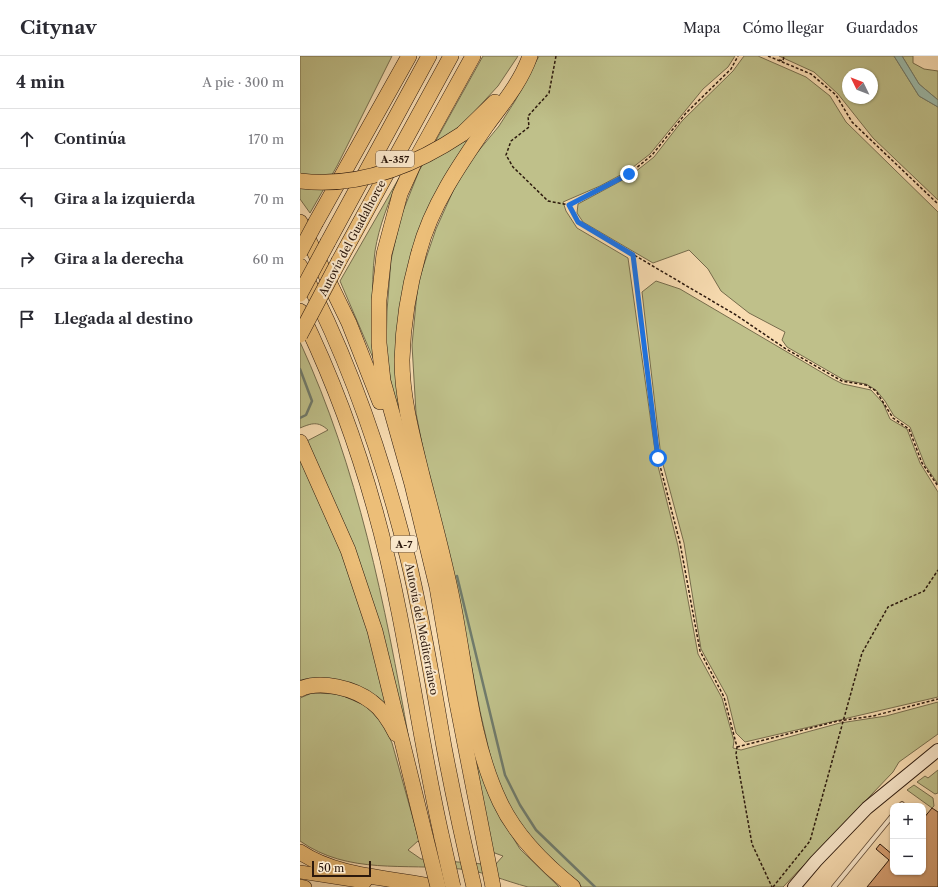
<!DOCTYPE html>
<html lang="es">
<head>
<meta charset="utf-8">
<style>
  :root { --surface:#fff; --page:#f2f2f3; --text:#2b2b33; --muted:#7c7c81; --line:#e1e1e2 }
  body { margin:0; font-family:"Libre Caslon Text",serif; background:var(--page); color:var(--text) }
  .controls { position:absolute; right:12px; bottom:12px; display:grid; overflow:hidden; border-radius:8px; box-shadow:0 1px 3px #0004 }
  .controls button { width:36px; height:36px; display:grid; place-items:center; padding:0; border:0; border-bottom:1px solid var(--line); background:var(--surface); color:var(--text); font:20px sans-serif }
  .compass { position:absolute; left:542px; top:12px; width:36px; height:36px; border-radius:50%; background:var(--surface); box-shadow:0 1px 3px #0004; rotate:313deg }
  .scale { position:absolute; left:12px; bottom:10px; width:59px; box-sizing:border-box; padding-left:4px; border:2px solid #2c190d; border-top:0; font-size:11px; line-height:14px; white-space:nowrap; color:#2c190d; -webkit-text-stroke:3px #fae8cc; paint-order:stroke }
  .stop { position:absolute; width:12px; height:12px; margin:-9px; border:3px solid #1a73e8; border-radius:50%; background:#fff }
  .stop.end { background:#1a73e8; border-color:#fff; box-shadow:0 1px 4px #0008 }
  .list { margin:0; padding:0; list-style:none }
  h2 { display:flex; justify-content:space-between; align-items:center; height:52px; margin:0; padding:0 16px; font-size:17px }
  h2 small { font-size:13px; font-weight:400; color:var(--muted) }
  .list li { display:grid; grid-template-columns:26px 1fr auto; gap:12px; align-items:center; box-sizing:border-box; height:60px; padding:0 16px; border-top:1px solid var(--line) }
  .list b { display:block; font-size:15px; white-space:nowrap }
  .list em { font-size:13px; font-style:normal; color:var(--muted) }
  .icon { flex:none; width:22px; height:22px; fill:none; stroke:currentColor; stroke-width:2; stroke-linecap:round; stroke-linejoin:round }
  .map { position:relative; flex:none; width:638px; height:831px; overflow:hidden }
  header { display:flex; align-items:center; gap:24px; box-sizing:border-box; height:56px; padding:0 20px; background:var(--surface); border-bottom:1px solid var(--line) }
  header strong { font-size:19px }
  nav { display:flex; gap:22px; margin-inline-start:auto; font-size:14px }
  main { display:flex }
  aside { flex:1; background:var(--surface) }
  .map>svg:first-child { display:block }
  .green { fill:#bfc08a; stroke:#766c4c; fill-rule:evenodd }
  .water { fill:#9dbcac; stroke:#707b6c }
  .lines { fill:none; stroke-linecap:round; stroke-linejoin:round }
  .stream { stroke:#707b6c; stroke-width:2.5 }
  .building { fill:#d9a174; stroke:#2c190d }
  .service-casing { stroke:#5f4a36; stroke-width:5.5 }
  .secondary-casing { stroke:#2c190d; stroke-width:14 }
  .primary-casing { stroke:#2c190d; stroke-width:14 }
  .motorway-casing { stroke:#2c190d; stroke-width:16 }
  .path { stroke:#2c190d; stroke-width:1.5; stroke-dasharray:3 2; stroke-linecap:butt }
  .service { stroke:#fae8cc; stroke-width:4 }
  .secondary { stroke:#fae8cc; stroke-width:12 }
  .primary { stroke:#ecbe78; stroke-width:13 }
  .motorway { stroke:#ecbe78; stroke-width:15 }
  .motorway-bridge-casing { stroke:#2c190d; stroke-width:16; stroke-linecap:butt }
  .motorway-bridge { stroke:#ecbe78; stroke-width:15 }
  .route { stroke:#1a73e8; stroke-width:5 }
  .labels { text-anchor:middle; dominant-baseline:central; stroke-width:4; stroke-linejoin:round; paint-order:stroke }
  .shield { fill:#fae8cc; stroke:#6a5746; stroke-width:1 }
  .shield-label { font-size:10px; font-weight:bold; fill:#2c190d }
  .street-label { font-size:11px; fill:#2c190d; stroke:#fae8cc }
</style>
</head>
<body>
<header>
<strong>Citynav</strong>
<nav><a>Mapa</a><a>Cómo llegar</a><a>Guardados</a></nav>
</header>
<main>
<aside>
<h2>4 min<small>A pie · 300 m</small></h2>
<ul class="list">
<li><svg class="icon" aria-label="ahead" viewBox="0 0 24 24"><path d="M12 20V5M6 11l6-6 6 6"/></svg><div><b>Continúa</b></div><em>170 m</em></li>
<li><svg class="icon" aria-label="left" viewBox="0 0 24 24"><path d="M17 20v-9H6M10 6l-5 5 5 5"/></svg><div><b>Gira a la izquierda</b></div><em>70 m</em></li>
<li><svg class="icon" aria-label="right" viewBox="0 0 24 24"><path d="M7 20v-9h11M14 6l5 5-5 5"/></svg><div><b>Gira a la derecha</b></div><em>60 m</em></li>
<li><svg class="icon" aria-label="arrive" viewBox="0 0 24 24"><path d="M6 21V4h12l-3 4 3 4H6"/></svg><div><b>Llegada al destino</b></div></li>
</ul>
</aside>
<div class="map">
<svg width="638" height="831" viewBox="0 0 638 831">
  <rect width="100%" height="100%" fill="#f8dcb1"/>
  <filter id="stains"><feTurbulence type="fractalNoise" baseFrequency=".005" numOctaves="4"/><feColorMatrix values="0 0 0 0 .2 0 0 0 0 .09 0 0 0 0 .02 0 0 0 .5 -.17"/></filter>
  <radialGradient id="worn" r=".72"><stop offset=".6" stop-color="#630" stop-opacity="0"/><stop offset="1" stop-color="#630" stop-opacity=".3"/></radialGradient>
  <!-- green -->
  <g class="green">
    <polygon points="0,0 92,0 37,110 10,157 0,143"/>
    <polygon points="183,0 218,0 198,30 174,56 174,60 182,69 104,228 109,394 93,341 86,294 87,255 91,204 101,160 119,115"/>
    <polygon points="239,0 435,0 428,11 403,33 350,98 328,115 300,130 263,146 266,155 277,172 328,202 356,402 378,490 398,598 422,642 434,685 433,692 441,694 540,667 586,660 638,646 638,678 599,706 593,716 483,831 282,831 220,772 196,725 180,655 162,560 123,393 116,357 112,289 118,226 136,173 162,115 199,70 215,45"/>
    <polygon points="444,0 458,0 506,21 530,40 546,66 638,156 638,428 625,409 610,371 594,360 585,345 576,334 566,328 544,324 487,291 482,284 485,276 449,257 421,235 408,213 389,194 353,207 283,166 277,157 278,148 330,120 354,101 382,65 433,15"/>
    <path d="M479,0H594L619,40L638,51V144L573,82L538,38L514,16ZM548,18H572V42H548Z"/>
    <polygon points="602,0 613,0 613,7 624,13 638,15 638,44 619,28"/>
    <path d="M99,122C89,145 79,170 75,195C70,233 74,271 76,309L40,225Z"/>
    <polygon points="356,225 380,233 533,323 543,328 571,334 583,347 590,363 607,373 620,407 638,436 638,641 445,686 436,677 427,640 401,593 384,487 361,401 342,236"/>
    <path d="M0,286C58,412 85,548 109,684L5,386L28,374C18,365 12,367 0,372Z"/>
    <polygon points="0,399 42,498 67,572 88,654 20,623 0,624"/>
    <path d="M12,637L39,638L66,650L83,667L92,687L119,784L108,794L121,803L195,809L203,800L192,796L169,668L196,754L220,793L259,831C249,831 237,831 228,831C205,825 183,815 160,813C105,807 48,819 0,785V642Z"/>
    <polygon points="638,714 638,737 635,738 617,726 625,720 628,722"/>
    <polygon points="614,729 633,742 634,750 632,752 607,734"/>
  </g>
  <!-- water -->
  <polygon class="water" points="594,0 602,0 619,28 638,44 638,51 619,40"/>
  <g class="lines">
    <!-- stream -->
    <g class="stream">
      <polyline points="0,313 12,345 6,359 0,362"/>
      <polyline points="157,520 205,719 220,749 236,774 295,831"/>
    </g>
  </g>
  <!-- building -->
  <polygon class="building" points="632,752 638,756 638,831 567,831 589,804 576,793 580,788 593,799 593,816 623,816 623,763"/>
  <g class="lines">
    <defs>
      <g id="service">
        <polyline points="600,750 602,748"/>
        <polyline points="534,831 593,759"/>
      </g>
      <polyline id="secondary" points="494,831 516,805 567,752 638,694"/>
      <g id="primary">
        <polyline points="0,816 65,826"/>
        <polyline points="0,830 5,831"/>
      </g>
      <g id="motorway">
        <polyline points="173,0 115,105 100,138 84,198 79,244 79,287 83,325 112,428 137,531 156,642 193,831"/>
        <path d="M230,0C221,26 203,47 187,69C160,108 131,150 119,196C109,231 103,267 102,304C102,343 113,382 122,419C133,462 145,505 153,547C166,613 171,685 200,746C216,780 243,807 273,831"/>
        <polyline points="162,78 195,46"/>
        <polyline points="0,166 49,267 80,346"/>
        <polyline points="16,166 109,0"/>
        <polyline points="28,186 129,0"/>
        <polyline points="39,205 151,0"/>
        <path d="M0,210C49,302 83,402 108,503C123,565 133,628 144,691C153,738 163,785 174,831"/>
        <path d="M0,255C46,349 79,453 99,556C114,631 125,707 142,782"/>
        <polyline points="0,386 48,494 75,575 126,783"/>
        <path d="M0,633C21,624 54,632 72,646C83,654 90,666 96,678"/>
        <path d="M0,796C36,820 83,821 125,829"/>
      </g>
    </defs>
    <!-- service casing -->
    <use href="#service" class="service-casing"/>
    <!-- secondary casing -->
    <use href="#secondary" class="secondary-casing"/>
    <!-- primary casing -->
    <use href="#primary" class="primary-casing"/>
    <!-- motorway casing -->
    <use href="#motorway" class="motorway-casing"/>
    <!-- path -->
    <g class="path">
      <polyline points="256,0 249,37 228,60 229,71 211,85 206,99 213,111 248,145 269,149 329,118 352,99 386,57 431,13 438,0"/>
      <polyline points="468,0 511,18 536,39 552,66 638,148"/>
      <polyline points="479,4 483,5 484,0"/>
      <polyline points="269,149 278,166 436,259 486,293 542,325 566,329 576,335 593,362 609,373 622,407 638,430"/>
      <polyline points="333,199 358,402 380,487 400,595 424,641 437,691 436,698 452,788 472,831"/>
      <polyline points="437,691 538,665 573,660 638,643"/>
      <polyline points="473,831 510,785 562,597 588,551 624,535 638,514"/>
    </g>
    <!-- service -->
    <use href="#service" class="service"/>
    <!-- secondary -->
    <use href="#secondary" class="secondary"/>
    <!-- primary -->
    <use href="#primary" class="primary"/>
    <!-- motorway -->
    <use href="#motorway" class="motorway"/>
    <defs>
      <g id="motorway-bridge">
        <path d="M0,125C59,132 114,110 162,78"/>
        <polyline points="0,196 16,166"/>
        <polyline points="0,238 28,186"/>
        <polyline points="0,279 39,205"/>
        <polyline points="142,782 153,831"/>
        <polyline points="126,783 138,831"/>
      </g>
    </defs>
    <!-- motorway-bridge casing -->
    <use href="#motorway-bridge" class="motorway-bridge-casing"/>
    <!-- motorway-bridge -->
    <use href="#motorway-bridge" class="motorway-bridge"/>
  </g>
  <g class="lines">
    <!-- route -->
    <polyline class="route" points="329,118 269,149 278,166 333,199 358,402"/>
  </g>
  <g class="labels">
    <!-- shield labels -->
    <g class="shield">
      <rect x="76" y="95" width="38" height="16" rx="3"/>
      <rect x="91" y="480" width="26" height="16" rx="3"/>
    </g>
    <g class="shield-label">
      <text x="95" y="103">A-357</text>
      <text x="104" y="488">A-7</text>
    </g>
    <!-- street labels -->
    <g class="street-label">
      <text transform="translate(52 182) rotate(-62)">Autovía del Guadalhorce</text>
      <text transform="translate(122 573) rotate(79)">Autovía del Mediterráneo</text>
    </g>
  </g>
  <rect width="100%" height="100%" filter="url(#stains)"/>
  <rect width="100%" height="100%" fill="url(#worn)"/>
</svg>
<div class="controls">
<button>+</button>
<button>−</button>
</div>
<svg class="compass" viewBox="-18 -18 36 36"><path d="M0-13l5 13h-10z" fill="#e53935"/><path d="M0 13l5-13h-10z" fill="#7c7c81"/></svg>
<div class="scale">50 m</div>
<div class="stop" style="left:358px;top:402px"></div>
<div class="stop end" style="left:329px;top:118px"></div>
</div>
</main>
</body>
</html>
